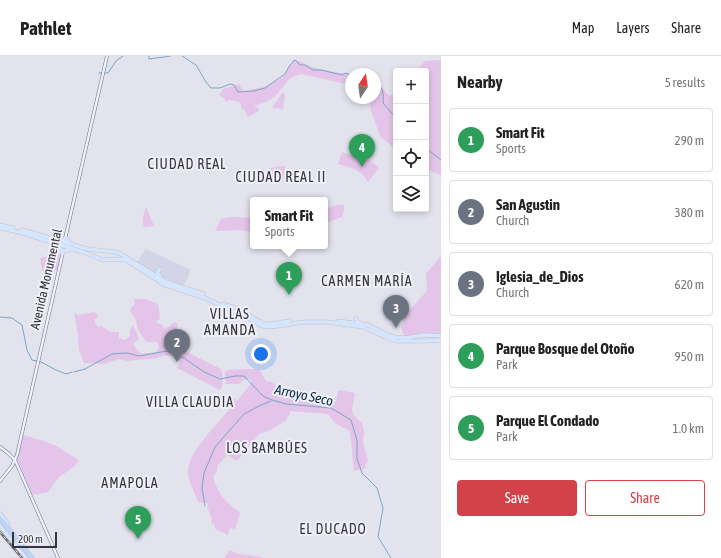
<!DOCTYPE html>
<html lang="en">
<head>
<meta charset="utf-8">
<style>
  :root { --surface:#fff; --page:#f2f2f2; --text:#222; --muted:#767676; --line:#e0e0e0; --accent:#d24248 }
  body { margin:0; font-family:"Asap Condensed",sans-serif; background:var(--page); color:var(--text) }
  .controls { position:absolute; right:12px; top:12px; display:grid; overflow:hidden; border-radius:4px; box-shadow:0 2px 6px #0003 }
  .controls button { width:36px; height:36px; display:grid; place-items:center; padding:0; border:0; border-bottom:1px solid var(--line); background:var(--surface); color:var(--text); font:20px sans-serif }
  .compass { position:absolute; left:345px; top:12px; width:36px; height:36px; border-radius:50%; background:var(--surface); box-shadow:0 2px 6px #0003; rotate:13deg }
  .scale { position:absolute; left:12px; bottom:10px; width:45px; box-sizing:border-box; padding-left:4px; border:2px solid #353539; border-top:0; font-size:11px; line-height:14px; white-space:nowrap; color:#353539; -webkit-text-stroke:3px #eff0fa; paint-order:stroke }
  .you { position:absolute; left:261px; top:298px; width:14px; height:14px; margin:-10px; border:3px solid #fff; border-radius:50%; background:#1a73e8; box-shadow:0 0 0 6px #1a73e833 }
  .badge { display:grid; place-items:center; width:26px; height:26px; border-radius:50%; background:var(--accent); color:#fff; font-size:13px; font-weight:700 }
  .pin { position:absolute; translate:-50% -33px; filter:drop-shadow(0 1px 2px #0008) }
  .pin::after { content:''; position:absolute; top:21px; width:14px; height:12px; background:inherit; clip-path:polygon(0 0,100% 0,50% 100%) }
  .popup { position:absolute; left:250px; top:141px; width:78px; height:52px; box-sizing:border-box; display:grid; place-content:center; border-radius:4px; background:var(--surface); filter:drop-shadow(0 1px 3px #0005); font-size:13px; white-space:nowrap; color:var(--muted) }
  .popup b { font-size:15px; color:var(--text) }
  .popup::after { content:''; position:absolute; left:50%; top:100%; margin-left:-8px; border:8px solid transparent; border-top-color:var(--surface) }
  .list { margin:0; padding:0; list-style:none }
  h2 { display:flex; justify-content:space-between; align-items:center; height:52px; margin:0; padding:0 16px; font-size:17px }
  h2 small { font-size:13px; font-weight:400; color:var(--muted) }
  .list li { display:grid; grid-template-columns:26px 1fr auto; gap:12px; align-items:center; box-sizing:border-box; height:64px; margin:0 8px 8px; padding:0 8px; border:1px solid var(--line); border-radius:4px }
  .list b { display:block; font-size:15px; white-space:nowrap }
  .list p { margin:0; font-size:13px; white-space:nowrap; color:var(--muted) }
  .list em { font-size:13px; font-style:normal; color:var(--muted) }
  .actions { display:flex; gap:8px; padding:12px 16px }
  .actions a { flex:1; padding:9px 0; border:1px solid var(--accent); border-radius:4px; text-align:center; font-size:14px; color:var(--accent) }
  .actions .main { background:var(--accent); color:#fff }
  .icon { flex:none; width:22px; height:22px; fill:none; stroke:currentColor; stroke-width:2; stroke-linecap:round; stroke-linejoin:round }
  .map { position:relative; flex:none; width:441px; height:502px; overflow:hidden }
  header { display:flex; align-items:center; gap:24px; box-sizing:border-box; height:56px; padding:0 20px; background:var(--surface); border-bottom:1px solid var(--line) }
  header strong { font-size:19px }
  nav { display:flex; gap:22px; margin-inline-start:auto; font-size:14px }
  main { display:flex }
  aside { flex:1; background:var(--surface) }
  .map>svg:first-child { display:block }
  .built { fill:#d3d5e6 }
  .green { fill:#e4c4e9 }
  .lines { fill:none; stroke-linecap:round; stroke-linejoin:round }
  .stream { stroke:#7ba5c5; stroke-width:1 }
  .secondary-casing { stroke:#72727b; stroke-width:3.5 }
  .primary-casing { stroke:#c2c2c4; stroke-width:4.5 }
  .highway-casing { stroke:#c2c2c4; stroke-width:5 }
  .secondary { stroke:#ebf2ff; stroke-width:2.5 }
  .primary { stroke:#d6e5fe; stroke-width:3.5 }
  .highway { stroke:#bbd4fe; stroke-width:4 }
  .rail-casing { stroke:#6a6a70; stroke-width:2.5 }
  .rail { stroke:#eff0fa; stroke-width:1; stroke-dasharray:3; stroke-linecap:butt }
  .labels { text-anchor:middle; dominant-baseline:central; stroke-width:4; stroke-linejoin:round; paint-order:stroke }
  .street-label { font-size:13px; fill:#353539; stroke:#eff0fa }
  .neighbourhood-label { font-size:14px; letter-spacing:1px; fill:#353539; stroke:#eff0fa }
  .water-label { font-size:14px; font-style:italic; fill:#0b2e45; stroke:#eff0fa }
</style>
</head>
<body>
<header>
<strong>Pathlet</strong>
<nav><a>Map</a><a>Layers</a><a>Share</a></nav>
</header>
<main>
<div class="map">
<svg width="441" height="502" viewBox="0 0 441 502">
  <rect width="100%" height="100%" fill="#e2e3ed"/>
  <!-- built -->
  <polygon class="built" points="146,193 191,214 185,228 181,229 155,219 137,206"/>
  <!-- green -->
  <g class="green">
    <path d="M294,3L315,12L351,19V29L301,18C286,21 285,31 275,40C270,45 260,48 254,50L258,52L259,55L248,61L244,53H242L240,46L229,44L225,46V43L219,39L223,33L239,28L244,35L264,31L282,22Z"/>
    <polygon points="441,4 441,119 426,113 426,15 416,15 425,5"/>
    <polygon points="375,24 376,24 389,40 396,36 396,94 380,80 371,55 369,42 375,42"/>
    <polygon points="284,36 285,39 283,53 272,52 282,37"/>
    <path d="M342,96L360,102L366,101L379,112L368,126C361,113 351,112 338,108Z"/>
    <polygon points="283,110 285,110 285,112 283,125 281,126 269,113 270,112"/>
    <polygon points="337,149 344,149 344,154 342,161 325,167 325,153"/>
    <path d="M146,151L154,170L144,171C141,164 144,158 146,151Z"/>
    <polygon points="231,161 253,162 253,176 238,174 215,175 221,163"/>
    <polygon points="59,198 61,199 57,215 43,217 40,202"/>
    <polygon points="441,200 441,282 404,280 401,271 407,257 427,235 426,218"/>
    <path d="M134,243H145L158,248L160,263L156,265L157,267L161,268L164,272L168,271L174,266L178,268L171,290L177,291L178,293L187,296L221,313C223,319 224,329 220,334L177,312L181,305L174,302V300L164,299L158,302L127,305L119,303L103,308L84,307L79,294L78,278L74,257L78,259L94,256L98,259L97,262L95,263V267L98,271L102,270L110,276H119V282L125,284L130,280V274L133,270L136,275L139,283L133,288L137,294L142,298L156,296L159,292L157,286H146L137,272L136,263L130,255L131,252L135,248Z"/>
    <path d="M250,313H259L266,325L272,326L288,339L336,346L338,334L355,337L352,353L353,358L362,367L364,376L363,385L368,406L365,408L366,412L354,415L350,375L335,367L328,358L291,355L286,364L271,374L259,378L237,405L227,399L217,410V415L213,421C219,439 224,444 239,456L240,458L235,473L230,472L228,479L220,475L216,474L214,468H212L211,464L212,463L210,458L207,451L208,450V447L198,446C195,437 189,427 188,417C186,397 222,363 235,347L231,343L232,341L237,345L252,326L250,323L243,324L239,328H226L225,316L228,314Z"/>
    <polygon points="23,379 44,385 56,390 79,404 74,411 60,420 53,429 48,436 33,439 17,404"/>
    <path d="M230,494C240,501 252,498 263,502H224Z"/>
  </g>
  <g class="lines">
    <!-- stream -->
    <g class="stream">
      <polyline points="149,0 149,3 171,0"/>
      <polyline points="182,0 196,9 206,26 211,32 220,32 230,28 234,29 238,36 254,35 265,32 285,18 290,9 295,4 300,9 305,9 313,14 321,14 342,19 345,17 351,19"/>
      <polyline points="99,17 108,17 116,5 123,0"/>
      <path d="M375,26C383,30 384,38 383,47L396,62"/>
      <polyline points="426,92 441,104"/>
      <polyline points="0,261 12,262 22,269 27,294 32,304 41,306 56,314 66,318 72,316"/>
      <polyline points="74,316 85,313 112,298 127,297 139,300 167,295 184,302 204,316 220,323 235,320 244,320 263,340 272,344 286,348 331,352 351,364 357,384 357,403 362,417 377,432 383,452 378,481 391,502"/>
      <polyline points="205,450 202,432 204,417 215,391 244,358 261,349 271,345"/>
    </g>
    <defs>
      <g id="secondary">
        <polyline points="65,183 107,0"/>
        <polyline points="0,391 8,397 15,404 58,502"/>
        <polyline points="0,425 12,410 17,399 63,196"/>
      </g>
      <g id="primary">
        <polyline points="0,169 13,172"/>
        <polyline points="0,172 19,176 83,196 103,204 120,203 126,204 165,229 205,242 248,262 262,270 271,271 304,266 328,266 363,271 385,281 396,285 425,285 441,284"/>
        <path d="M22,174L84,192C95,195 108,194 119,197L166,226L203,238"/>
        <polyline points="60,186 63,185 66,182 70,188"/>
        <polyline points="57,189 63,196 65,195 71,193"/>
        <polyline points="160,213 157,217 160,220"/>
        <polyline points="223,248 241,254 255,263 264,268 270,268 289,265"/>
        <polyline points="356,262 357,265 360,267"/>
        <polyline points="338,265 368,269 388,279 394,281 407,282 424,279 441,280"/>
        <polyline points="0,458 8,468"/>
        <polyline points="0,470 26,502"/>
      </g>
      <polyline id="highway" points="0,462 32,502"/>
    </defs>
    <!-- secondary casing -->
    <use href="#secondary" class="secondary-casing"/>
    <!-- primary casing -->
    <use href="#primary" class="primary-casing"/>
    <!-- highway casing -->
    <use href="#highway" class="highway-casing"/>
    <!-- secondary -->
    <use href="#secondary" class="secondary"/>
    <!-- primary -->
    <use href="#primary" class="primary"/>
    <!-- highway -->
    <use href="#highway" class="highway"/>
    <defs>
      <polyline id="rail" points="0,476 22,502"/>
    </defs>
    <!-- rail casing -->
    <use href="#rail" class="rail-casing"/>
    <!-- rail -->
    <use href="#rail" class="rail"/>
  </g>
  <g class="labels">
    <!-- street labels -->
    <g class="street-label">
      <text transform="translate(46 223) rotate(-77)">Avenida Monumental</text>
    </g>
    <!-- neighbourhood labels -->
    <g class="neighbourhood-label">
      <text x="187" y="108">CIUDAD REAL</text>
      <text x="281" y="121">CIUDAD REAL II</text>
      <text x="367" y="225">CARMEN MARÍA</text>
      <text x="230" y="258">VILLAS<tspan x="230" dy="16">AMANDA</tspan></text>
      <text x="190" y="346">VILLA CLAUDIA</text>
      <text x="267" y="392">LOS BAMBÚES</text>
      <text x="130" y="427">AMAPOLA</text>
      <text x="333" y="473">EL DUCADO</text>
    </g>
    <!-- water labels -->
    <g class="water-label">
      <text transform="translate(304 339) rotate(12)">Arroyo Seco</text>
    </g>
  </g>
</svg>
<div class="controls">
<button>+</button>
<button>−</button>
<button><svg class="icon" aria-label="locate" viewBox="0 0 24 24"><circle cx="12" cy="12" r="6"/><path d="M12 2v4M12 18v4M2 12h4M18 12h4"/></svg></button>
<button><svg class="icon" aria-label="layers" viewBox="0 0 24 24"><path d="M12 4l9 5-9 5-9-5zM3 14l9 5 9-5"/></svg></button>
</div>
<svg class="compass" viewBox="-18 -18 36 36"><path d="M0-13l5 13h-10z" fill="#e53935"/><path d="M0 13l5-13h-10z" fill="#767676"/></svg>
<div class="scale">200 m</div>
<div class="you"></div>
<div class="pin badge" style="left:289px;top:239px;background:#2e9e5b">1</div>
<div class="popup"><b>Smart Fit</b>Sports</div>
<div class="pin badge" style="left:177px;top:306px;background:#6b7280">2</div>
<div class="pin badge" style="left:396px;top:272px;background:#6b7280">3</div>
<div class="pin badge" style="left:362px;top:111px;background:#2e9e5b">4</div>
<div class="pin badge" style="left:138px;top:483px;background:#2e9e5b">5</div>
</div>
<aside>
<h2>Nearby<small>5 results</small></h2>
<ul class="list">
<li><span class="badge" style="background:#2e9e5b">1</span><div><b>Smart Fit</b><p>Sports</p></div><em>290 m</em></li>
<li><span class="badge" style="background:#6b7280">2</span><div><b>San Agustin</b><p>Church</p></div><em>380 m</em></li>
<li><span class="badge" style="background:#6b7280">3</span><div><b>Iglesia_de_Dios</b><p>Church</p></div><em>620 m</em></li>
<li><span class="badge" style="background:#2e9e5b">4</span><div><b>Parque Bosque del Otoño</b><p>Park</p></div><em>950 m</em></li>
<li><span class="badge" style="background:#2e9e5b">5</span><div><b>Parque El Condado</b><p>Park</p></div><em>1.0 km</em></li>
</ul>
<div class="actions"><a class="main">Save</a><a>Share</a></div>
</aside>
</main>
</body>
</html>
